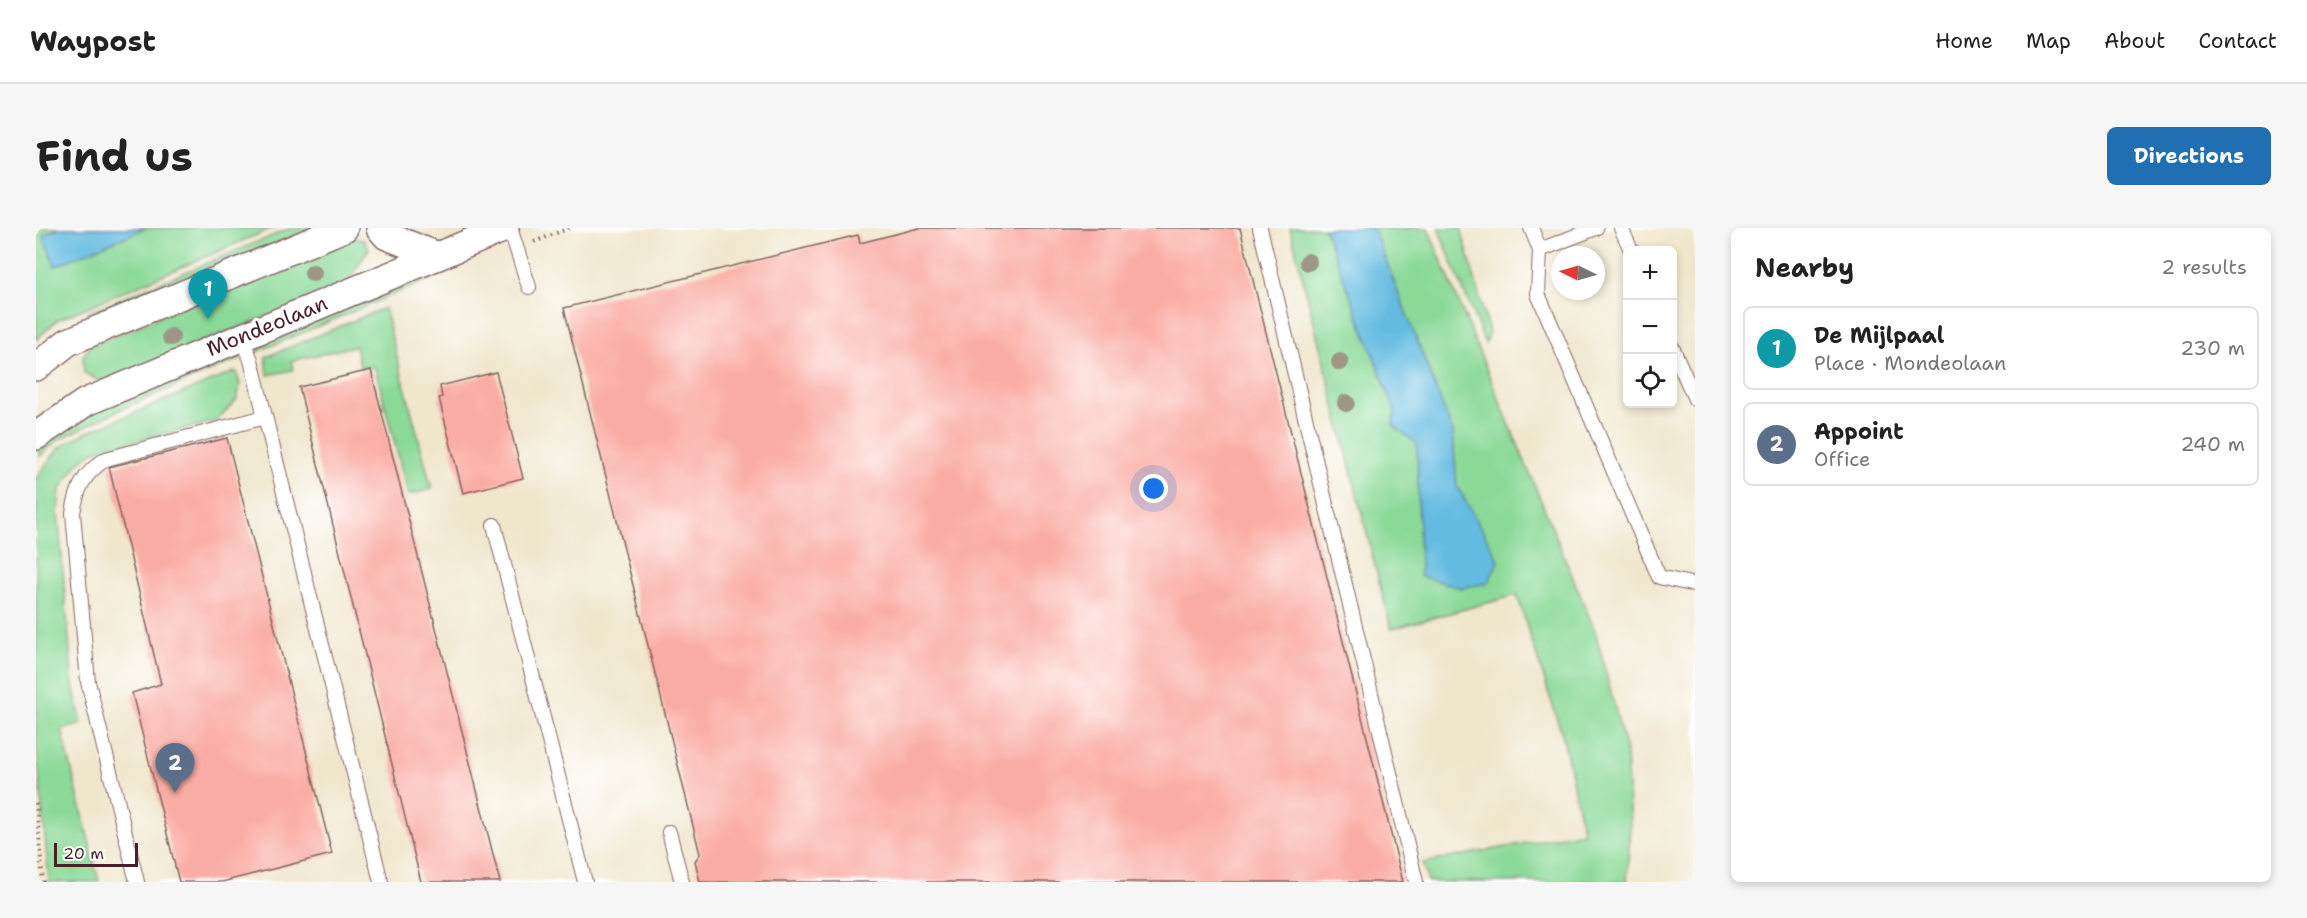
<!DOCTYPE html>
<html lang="en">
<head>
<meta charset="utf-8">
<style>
  :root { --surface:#fff; --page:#f6f6f6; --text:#222; --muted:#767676; --line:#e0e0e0; --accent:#1f6fb2 }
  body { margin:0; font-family:"Shantell Sans",sans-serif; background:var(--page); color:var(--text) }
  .controls { position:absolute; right:18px; top:18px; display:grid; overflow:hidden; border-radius:9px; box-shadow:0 3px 9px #0003 }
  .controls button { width:54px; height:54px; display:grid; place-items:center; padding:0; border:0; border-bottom:2px solid var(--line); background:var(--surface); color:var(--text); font:30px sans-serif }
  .compass { position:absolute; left:1515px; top:18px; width:54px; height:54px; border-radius:50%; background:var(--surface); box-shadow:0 3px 9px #0003; rotate:275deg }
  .scale { position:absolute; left:18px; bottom:15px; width:84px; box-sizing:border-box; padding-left:6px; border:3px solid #4a1f2b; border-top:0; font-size:16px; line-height:21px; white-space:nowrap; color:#4a1f2b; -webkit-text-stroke:4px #fff; paint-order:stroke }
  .you { position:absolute; left:1118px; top:261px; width:21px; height:21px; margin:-15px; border:4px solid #fff; border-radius:50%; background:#1a73e8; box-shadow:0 0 0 9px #1a73e833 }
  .badge { display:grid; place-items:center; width:39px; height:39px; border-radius:50%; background:var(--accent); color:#fff; font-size:20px; font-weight:700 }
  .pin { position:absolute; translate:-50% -50px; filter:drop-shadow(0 2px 3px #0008) }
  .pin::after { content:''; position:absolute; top:32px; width:21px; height:18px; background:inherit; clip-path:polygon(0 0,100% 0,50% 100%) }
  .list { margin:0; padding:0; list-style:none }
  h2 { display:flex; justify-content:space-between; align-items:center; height:78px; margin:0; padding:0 24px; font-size:26px }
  h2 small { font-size:20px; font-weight:400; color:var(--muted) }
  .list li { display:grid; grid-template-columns:39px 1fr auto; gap:18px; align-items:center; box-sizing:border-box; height:84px; margin:0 12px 12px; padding:0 12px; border:2px solid var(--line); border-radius:9px }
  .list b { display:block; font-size:22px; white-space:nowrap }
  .list p { margin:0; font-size:20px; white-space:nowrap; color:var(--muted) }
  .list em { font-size:20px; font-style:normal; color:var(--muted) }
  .icon { flex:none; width:33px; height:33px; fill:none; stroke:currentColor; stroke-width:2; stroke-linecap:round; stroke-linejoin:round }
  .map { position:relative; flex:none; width:1659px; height:654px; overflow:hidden; border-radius:9px }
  header { display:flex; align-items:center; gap:36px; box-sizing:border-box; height:84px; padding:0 30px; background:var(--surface); border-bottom:2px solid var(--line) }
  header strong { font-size:28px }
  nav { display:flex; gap:33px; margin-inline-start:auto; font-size:21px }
  .intro { display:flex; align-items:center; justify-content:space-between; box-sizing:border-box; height:144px; padding:0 36px }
  h1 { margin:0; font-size:42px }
  .button { padding:15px 27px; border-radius:9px; background:var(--accent); color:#fff; font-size:21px; font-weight:700 }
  main { display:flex; gap:36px; padding:0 36px }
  aside { flex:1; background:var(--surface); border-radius:9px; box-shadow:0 3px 9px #0003 }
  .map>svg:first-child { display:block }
  .green { fill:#8ad997; stroke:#6a7c61; stroke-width:1.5 }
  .water { fill:#64bbe1; stroke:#576d86; stroke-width:1.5 }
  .building { fill:#faada5 }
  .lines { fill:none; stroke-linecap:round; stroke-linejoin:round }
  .lane-casing { stroke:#846563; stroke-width:16 }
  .street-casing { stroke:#846563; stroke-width:30 }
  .path { stroke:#846563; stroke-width:4; stroke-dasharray:1.5 4.5; stroke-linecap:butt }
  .lane { stroke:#fff; stroke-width:14 }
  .street { stroke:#fff; stroke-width:27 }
  .tree { fill:#9f9785 }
  .labels { text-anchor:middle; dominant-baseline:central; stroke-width:6; stroke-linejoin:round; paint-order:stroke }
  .street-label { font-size:21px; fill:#4a1f2b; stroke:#fff }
</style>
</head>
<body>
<header>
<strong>Waypost</strong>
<nav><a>Home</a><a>Map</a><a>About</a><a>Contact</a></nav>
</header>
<div class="intro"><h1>Find us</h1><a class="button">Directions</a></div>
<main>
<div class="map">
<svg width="1659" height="654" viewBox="0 0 1659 654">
  <rect width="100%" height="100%" fill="#fff"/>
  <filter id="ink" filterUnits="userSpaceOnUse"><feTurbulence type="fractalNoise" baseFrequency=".0167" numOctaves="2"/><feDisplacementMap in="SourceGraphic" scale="12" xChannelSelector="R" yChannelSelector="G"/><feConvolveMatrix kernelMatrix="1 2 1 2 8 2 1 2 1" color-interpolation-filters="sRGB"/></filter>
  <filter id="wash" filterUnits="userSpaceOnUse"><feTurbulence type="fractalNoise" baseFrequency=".008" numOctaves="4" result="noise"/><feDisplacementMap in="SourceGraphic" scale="24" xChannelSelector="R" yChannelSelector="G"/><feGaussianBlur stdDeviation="1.35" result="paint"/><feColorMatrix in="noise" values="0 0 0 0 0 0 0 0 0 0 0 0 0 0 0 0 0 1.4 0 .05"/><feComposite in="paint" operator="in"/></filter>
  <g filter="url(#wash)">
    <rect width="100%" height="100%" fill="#f0e6cc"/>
    <!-- green -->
    <g class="green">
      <polygon points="0,0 237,0 21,92 0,112"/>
      <polygon points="255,0 277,0 54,94 51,85"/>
      <polygon points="1254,0 1392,0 1559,403 1590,523 1594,597 1591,654 1392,654 1387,635 1547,604 1527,509 1481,367 1355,401"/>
      <polygon points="1402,0 1425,0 1453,104 1449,115"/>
      <polygon points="311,9 328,12 333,21 310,57 65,154 48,145 47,128 54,118"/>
      <polygon points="423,39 87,180 22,212 4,228 2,224 27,200 62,180 380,49"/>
      <polygon points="348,80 396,261 372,267 339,139 325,140 319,118 255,133 257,142 232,147 230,129"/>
      <polygon points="200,143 204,157 201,171 181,193 58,223 41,236 24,262 22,285 37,458 46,496 26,502 63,654 13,654 0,510 0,250 23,220 49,205"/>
    </g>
    <!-- water -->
    <g class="water">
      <polygon points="23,0 110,0 19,38 7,7"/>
      <polygon points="1288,0 1337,0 1417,205 1421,258 1463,332 1452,355 1425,360 1384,348 1381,216 1357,197 1359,183"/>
    </g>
    <g id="blocks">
      <!-- building -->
      <g class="building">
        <polygon points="883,0 1204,0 1367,654 664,654 659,633 664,626 528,80 822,7 824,15"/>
        <polygon points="335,142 464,654 385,654 263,159"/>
        <polygon points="460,144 487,250 427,265 403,170 406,169 404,158"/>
        <polygon points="191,210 296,626 186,654 143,654 96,465 125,456 73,239"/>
      </g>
    </g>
  </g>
  <g filter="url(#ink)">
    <use href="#blocks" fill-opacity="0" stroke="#846563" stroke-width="1.5"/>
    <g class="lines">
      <defs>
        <g id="lane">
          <polyline points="474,0 493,59"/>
          <polyline points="1224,0 1380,654"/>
          <polyline points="1495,0 1504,22 1560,0"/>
          <polyline points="1585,0 1595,22"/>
          <polyline points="1504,22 1502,66 1623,349 1659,357"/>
          <polyline points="205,108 215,132 345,654"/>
          <polyline points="1636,119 1659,171"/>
          <polyline points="458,297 549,654"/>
          <polyline points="633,604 646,654"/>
          <path d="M101,654L52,454L37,285C41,260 48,245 70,231L229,189"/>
        </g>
        <g id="street">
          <polyline points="344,0 351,8 402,28"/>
          <polyline points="0,139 32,114 308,0"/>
          <polyline points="0,208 50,174 469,0"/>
        </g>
      </defs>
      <!-- lane casing -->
      <use href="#lane" class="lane-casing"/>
      <!-- street casing -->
      <use href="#street" class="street-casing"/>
      <!-- path -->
      <g class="path">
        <polyline points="498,14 533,0"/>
        <polyline points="0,575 7,654"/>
      </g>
      <!-- lane -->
      <use href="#lane" class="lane"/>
      <!-- street -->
      <use href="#street" class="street"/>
    </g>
    <!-- trees -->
    <g class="tree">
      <circle cx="1272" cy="34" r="9"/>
      <circle cx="277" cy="45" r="9"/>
      <circle cx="135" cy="109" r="9"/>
      <circle cx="1304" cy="134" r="9"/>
      <circle cx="1310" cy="175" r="9"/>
    </g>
  </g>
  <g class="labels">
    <!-- street labels -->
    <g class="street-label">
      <text transform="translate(231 98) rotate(-22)">Mondeolaan</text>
    </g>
  </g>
</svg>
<div class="controls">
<button>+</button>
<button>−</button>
<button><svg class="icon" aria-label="locate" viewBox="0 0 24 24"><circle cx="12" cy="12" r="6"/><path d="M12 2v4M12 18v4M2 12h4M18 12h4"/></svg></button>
</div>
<svg class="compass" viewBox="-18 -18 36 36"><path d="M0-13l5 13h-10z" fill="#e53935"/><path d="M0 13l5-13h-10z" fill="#767676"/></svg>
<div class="scale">20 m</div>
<div class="you"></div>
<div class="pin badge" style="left:172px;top:91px;background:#0f9aa8">1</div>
<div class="pin badge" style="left:139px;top:565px;background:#5c6f8a">2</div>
</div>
<aside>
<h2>Nearby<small>2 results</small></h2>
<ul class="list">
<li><span class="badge" style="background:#0f9aa8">1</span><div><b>De Mijlpaal</b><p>Place · Mondeolaan</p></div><em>230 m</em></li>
<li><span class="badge" style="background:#5c6f8a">2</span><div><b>Appoint</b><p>Office</p></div><em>240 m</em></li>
</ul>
</aside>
</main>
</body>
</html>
